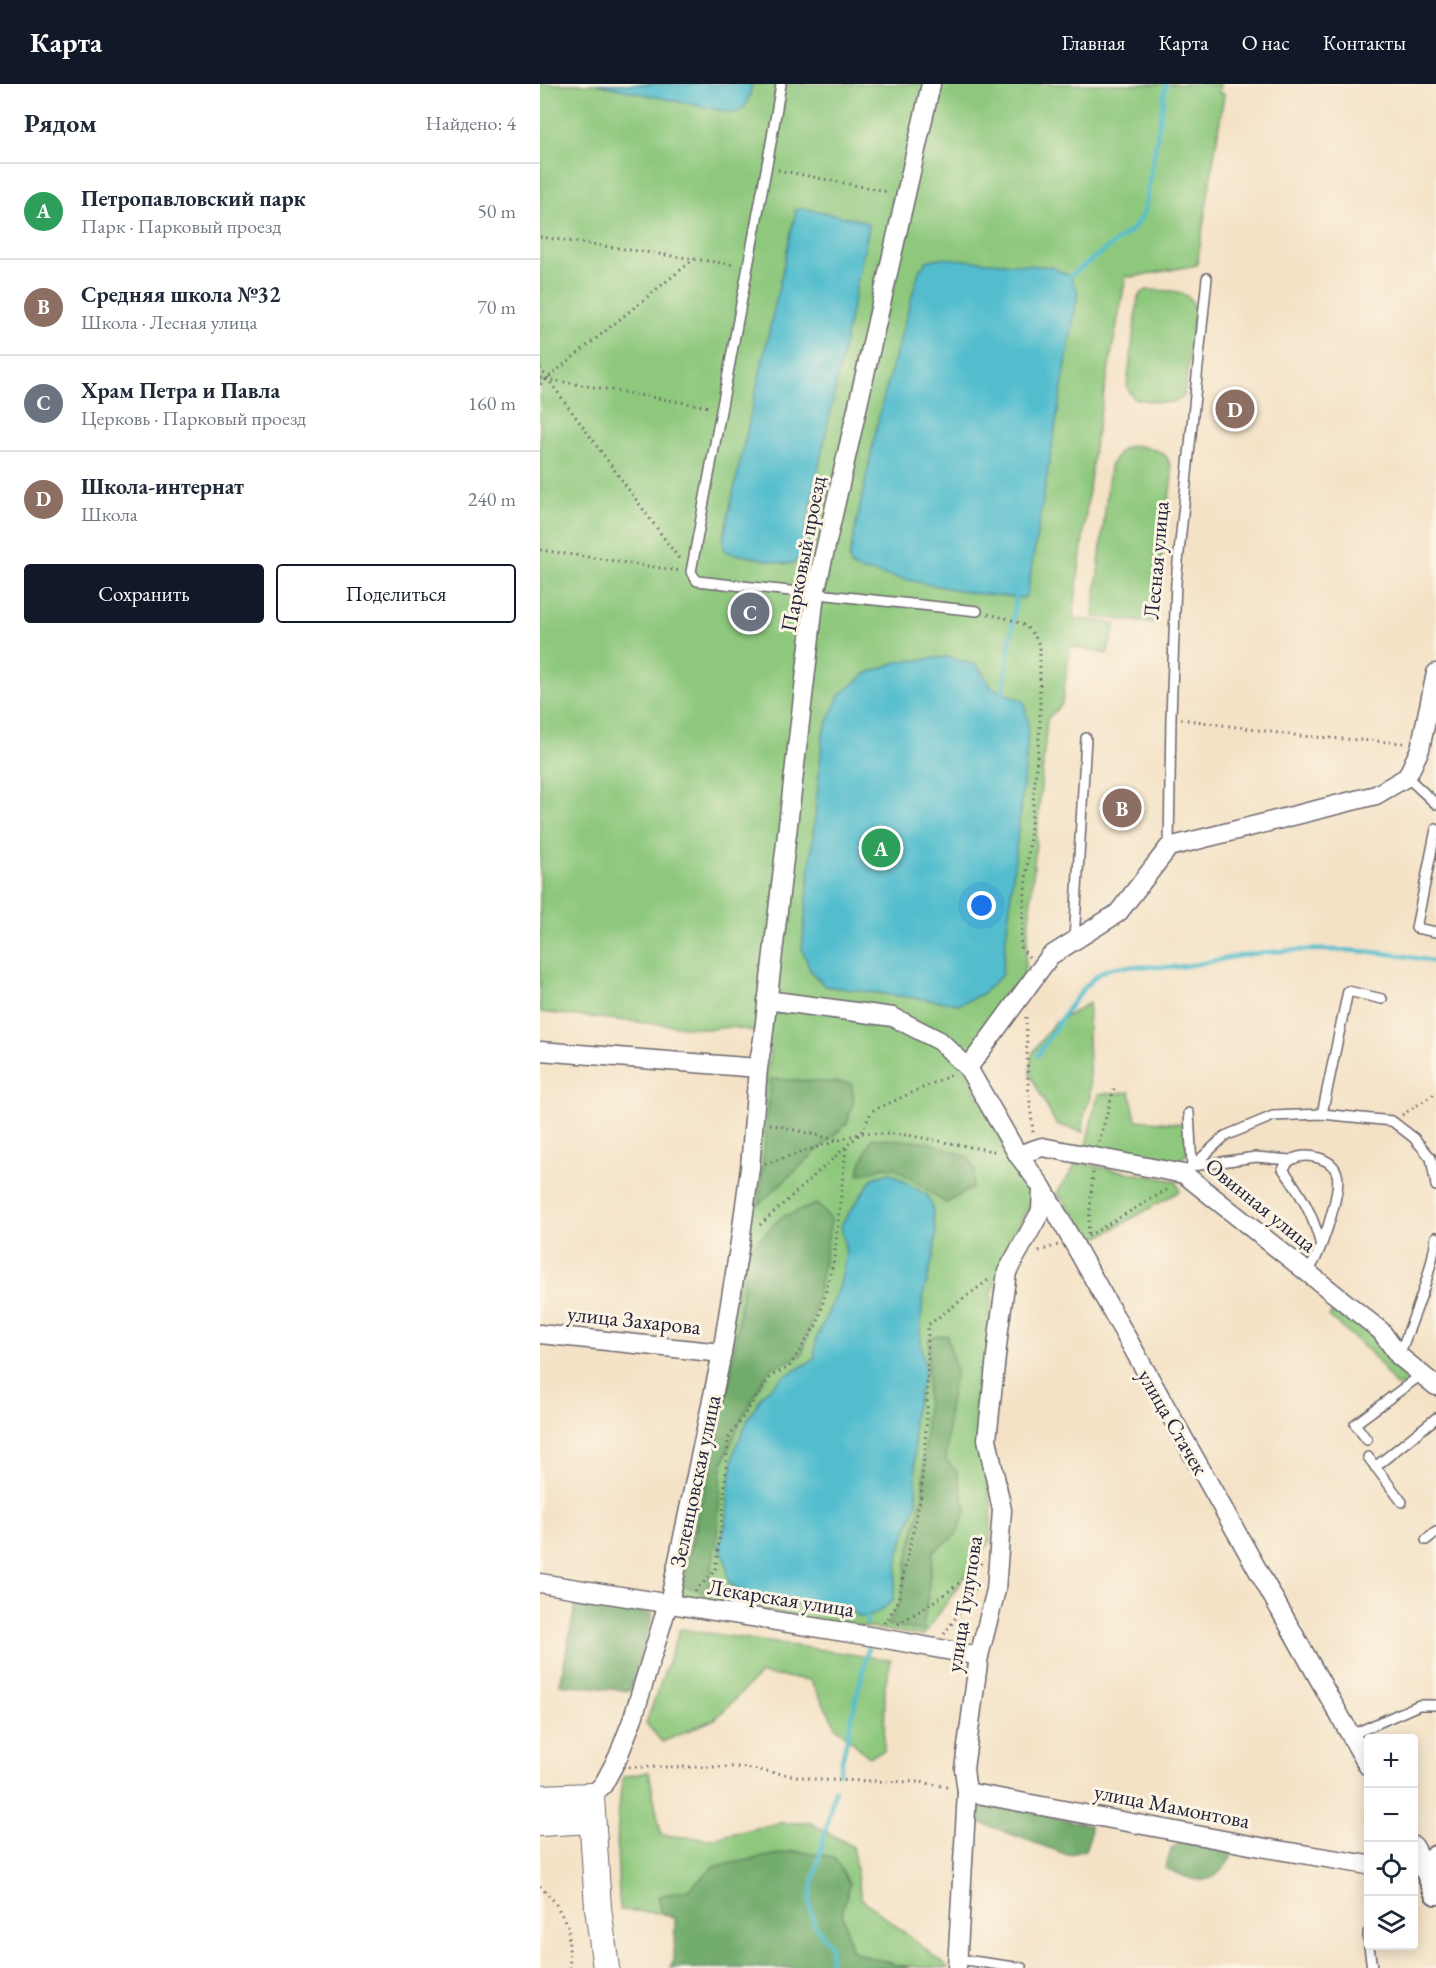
<!DOCTYPE html>
<html lang="ru">
<head>
<meta charset="utf-8">
<style>
  :root { --surface:#fff; --page:#f2f2f3; --text:#1f2937; --muted:#747a83; --line:#e0e1e3; --accent:#111827 }
  body { margin:0; font-family:"EB Garamond",serif; background:var(--page); color:var(--text) }
  .controls { position:absolute; right:18px; bottom:18px; display:grid; overflow:hidden; border-radius:6px; box-shadow:0 3px 15px #0003 }
  .controls button { width:54px; height:54px; display:grid; place-items:center; padding:0; border:0; border-bottom:2px solid var(--line); background:var(--surface); color:var(--text); font:30px sans-serif }
  .you { position:absolute; left:442px; top:822px; width:21px; height:21px; margin:-15px; border:4px solid #fff; border-radius:50%; background:#1a73e8; box-shadow:0 0 0 9px #1a73e833 }
  .badge { display:grid; place-items:center; width:39px; height:39px; border-radius:50%; background:var(--accent); color:#fff; font-size:20px; font-weight:700 }
  .pin { position:absolute; translate:-50% -50%; border:3px solid #fff; box-shadow:0 2px 6px #0006 }
  .list { margin:0; padding:0; list-style:none }
  h2 { display:flex; justify-content:space-between; align-items:center; height:78px; margin:0; padding:0 24px; font-size:26px }
  h2 small { font-size:20px; font-weight:400; color:var(--muted) }
  .list li { display:grid; grid-template-columns:39px 1fr auto; gap:18px; align-items:center; box-sizing:border-box; height:96px; padding:0 24px; border-top:2px solid var(--line) }
  .list b { display:block; font-size:22px; white-space:nowrap }
  .list p { margin:0; font-size:20px; white-space:nowrap; color:var(--muted) }
  .list em { font-size:20px; font-style:normal; color:var(--muted) }
  .actions { display:flex; gap:12px; padding:18px 24px }
  .actions a { flex:1; padding:14px 0; border:2px solid var(--accent); border-radius:6px; text-align:center; font-size:21px; color:var(--accent) }
  .actions .main { background:var(--accent); color:#fff }
  .icon { flex:none; width:33px; height:33px; fill:none; stroke:currentColor; stroke-width:2; stroke-linecap:round; stroke-linejoin:round }
  .map { position:relative; flex:none; width:896px; height:1884px; overflow:hidden }
  header { display:flex; align-items:center; gap:36px; box-sizing:border-box; height:84px; padding:0 30px; background:var(--accent); color:#fff }
  header strong { font-size:28px }
  nav { display:flex; gap:33px; margin-inline-start:auto; font-size:21px }
  main { display:flex }
  aside { flex:1; background:var(--surface) }
  .map>svg:first-child { display:block }
  .green { fill:#8dc87d; stroke:#58755c; stroke-width:1.5 }
  .forest { fill:#72ac6c; stroke:#4a6754; stroke-width:1.5 }
  .water { fill:#52bdce; stroke:#3a7084; stroke-width:1.5 }
  .lines { fill:none; stroke-linecap:round; stroke-linejoin:round }
  .stream { stroke:#52bdce; stroke-width:4.5 }
  .service-casing { stroke:#6c656c; stroke-width:12 }
  .minor-casing { stroke:#6c656c; stroke-width:21 }
  .tertiary-casing { stroke:#6c656c; stroke-width:26 }
  .secondary-casing { stroke:#6c656c; stroke-width:28 }
  .path { stroke:#6c656c; stroke-width:3; stroke-dasharray:1.5 4.5; stroke-linecap:butt }
  .service { stroke:#fff; stroke-width:9 }
  .minor { stroke:#fff; stroke-width:18 }
  .tertiary { stroke:#fff; stroke-width:22 }
  .secondary { stroke:#fff; stroke-width:26 }
  .labels { text-anchor:middle; dominant-baseline:central; stroke-width:6; stroke-linejoin:round; paint-order:stroke }
  .street-label { font-size:22px; fill:#22223b; stroke:#fcf5e5 }
</style>
</head>
<body>
<header>
<strong>Карта</strong>
<nav><a>Главная</a><a>Карта</a><a>О нас</a><a>Контакты</a></nav>
</header>
<main>
<aside>
<h2>Рядом<small>Найдено: 4</small></h2>
<ul class="list">
<li><span class="badge" style="background:#2e9e5b">A</span><div><b>Петропавловский парк</b><p>Парк · Парковый проезд</p></div><em>50 m</em></li>
<li><span class="badge" style="background:#8d6e63">B</span><div><b>Средняя школа №32</b><p>Школа · Лесная улица</p></div><em>70 m</em></li>
<li><span class="badge" style="background:#6b7280">C</span><div><b>Храм Петра и Павла</b><p>Церковь · Парковый проезд</p></div><em>160 m</em></li>
<li><span class="badge" style="background:#8d6e63">D</span><div><b>Школа-интернат</b><p>Школа</p></div><em>240 m</em></li>
</ul>
<div class="actions"><a class="main">Сохранить</a><a>Поделиться</a></div>
</aside>
<div class="map">
<svg width="896" height="1884" viewBox="0 0 896 1884">
  <rect width="100%" height="100%" fill="#fcf5e5"/>
  <filter id="ink" filterUnits="userSpaceOnUse"><feTurbulence type="fractalNoise" baseFrequency=".0167" numOctaves="2"/><feDisplacementMap in="SourceGraphic" scale="12" xChannelSelector="R" yChannelSelector="G"/><feConvolveMatrix kernelMatrix="1 2 1 2 8 2 1 2 1" color-interpolation-filters="sRGB"/></filter>
  <filter id="wash" filterUnits="userSpaceOnUse"><feTurbulence type="fractalNoise" baseFrequency=".008" numOctaves="4" result="noise"/><feDisplacementMap in="SourceGraphic" scale="24" xChannelSelector="R" yChannelSelector="G"/><feGaussianBlur stdDeviation="1.35" result="paint"/><feColorMatrix in="noise" values="0 0 0 0 0 0 0 0 0 0 0 0 0 0 0 0 0 1.4 0 .05"/><feComposite in="paint" operator="in"/></filter>
  <g filter="url(#wash)">
    <rect width="100%" height="100%" fill="#f4e2c6"/>
    <!-- green -->
    <g class="green">
      <polygon points="0,0 680,0 679,9 684,10 657,181 592,193 586,192 555,357 533,534 576,540 567,570 530,562 522,620 507,635 484,893 433,1001 492,1117 471,1154 452,1210 439,1362 452,1420 450,1457 383,1552 140,1514 195,1214 230,965 213,947 192,943 168,945 0,928"/>
      <path d="M607,206C625,207 651,203 655,226L644,312C633,324 610,316 595,315L590,309L587,302L598,214L601,209Z"/>
      <path d="M594,361C616,366 630,365 632,391L613,539L553,533L570,382L582,365Z"/>
      <polygon points="549,919 548,951 550,1014 545,1027 543,1048 516,1040 490,990 492,970 513,940"/>
      <polygon points="590,1008 596,1036 645,1040 647,1070 632,1082 545,1065 558,1010"/>
      <polygon points="537,1079 636,1097 640,1107 554,1156 517,1109"/>
      <polygon points="798,1223 840,1253 847,1278 875,1300 856,1302 832,1270 789,1232"/>
      <polygon points="140,1545 351,1576 345,1601 344,1667 329,1673 297,1644 270,1596 220,1590 175,1635 122,1658 106,1639"/>
      <path d="M109,1688L121,1751L170,1755L239,1739H271L312,1762L321,1814L409,1884C372,1884 345,1882 311,1866L302,1828L310,1800L173,1783L149,1806L119,1812L122,1829L80,1826C77,1782 75,1737 83,1693Z"/>
    </g>
    <!-- forest -->
    <g class="forest">
      <polygon points="231,995 311,999 314,1016 307,1039 219,1120"/>
      <polygon points="332,1054 388,1058 428,1073 435,1086 432,1104 406,1119 355,1084 345,1083 318,1091 322,1077"/>
      <path d="M277,1120L291,1135C284,1181 276,1227 262,1271L229,1285L202,1334L182,1381L176,1460L167,1509L142,1501L190,1297L208,1166L242,1133Z"/>
      <polygon points="407,1251 416,1287 409,1325 406,1376 417,1388 426,1426 416,1451 393,1468 383,1547 347,1541 361,1517 367,1478 383,1411 389,1254"/>
      <polygon points="36,1518 113,1530 90,1607 20,1600"/>
      <polygon points="445,1718 550,1741 551,1749 545,1766 528,1771 441,1739 437,1726"/>
      <path d="M642,1758L668,1762L693,1770C673,1806 658,1799 625,1784L632,1764Z"/>
      <polygon points="254,1767 294,1773 310,1800 302,1828 311,1866 325,1872 369,1884 130,1884 134,1876 135,1835 122,1829 118,1812 149,1806 173,1783"/>
    </g>
    <!-- water -->
    <g class="water">
      <path d="M56,0H212C209,13 208,27 193,29Z"/>
      <polygon points="263,124 324,137 329,142 261,469 256,478 247,480 191,469 184,466 183,455 256,126"/>
      <polygon points="400,174 512,183 530,192 538,208 487,510 484,514 432,509 319,486 312,483 309,475 340,327 379,187 387,177"/>
      <polygon points="407,573 437,581 452,604 484,617 488,637 487,666 462,891 442,910 420,920 285,902 270,886 262,865 283,649 299,612 326,590 357,578"/>
      <path d="M350,1089L387,1111L392,1122L396,1150L394,1170L383,1212L380,1250L385,1286L373,1333L377,1418L359,1468L353,1516C343,1525 333,1534 318,1533L312,1526L299,1520L275,1522L210,1512L189,1499L187,1482L180,1462L187,1433L189,1402L195,1365L209,1333L223,1310L244,1292L274,1276L276,1256L300,1201L306,1169L301,1141L333,1094Z"/>
    </g>
    <g class="lines">
      <!-- stream -->
      <g class="stream">
        <polyline points="530,192 593,145 604,129 626,0"/>
        <polyline points="463,609 476,514"/>
        <path d="M498,971C511,950 544,895 566,886C583,879 614,884 634,883C662,881 691,872 719,869C778,863 838,865 896,878"/>
        <polyline points="326,1534 327,1539"/>
        <polyline points="299,1689 328,1564"/>
        <polyline points="291,1884 290,1861 274,1840 269,1817 295,1705"/>
      </g>
    </g>
  </g>
  <g filter="url(#ink)">
    <g class="lines">
      <defs>
        <g id="service">
          <polyline points="241,0 231,59 151,488 157,497 437,527"/>
          <polyline points="867,693 896,720"/>
          <polyline points="896,745 876,844 896,848"/>
          <polyline points="629,763 631,633 636,498 667,194"/>
          <polyline points="534,857 546,654"/>
          <polyline points="649,1029 652,1082 716,1073 750,1076"/>
          <polyline points="782,1030 808,907 842,915"/>
          <polyline points="644,1090 685,1052 733,1032 782,1030 852,1037 874,1054 891,1074 896,1102"/>
          <path d="M767,1188C779,1176 802,1107 797,1090C793,1074 766,1068 753,1075C748,1077 746,1081 743,1085C762,1112 773,1130 781,1162"/>
          <path d="M859,1272C873,1234 891,1193 896,1153"/>
          <polyline points="827,1356 815,1340 881,1291"/>
          <polyline points="828,1373 862,1418"/>
          <polyline points="835,1383 896,1334"/>
          <polyline points="886,1456 896,1448"/>
          <polyline points="811,1651 879,1621 896,1621"/>
          <polyline points="828,1849 828,1855"/>
          <polyline points="829,1862 832,1884"/>
          <polyline points="418,1875 482,1884"/>
        </g>
        <g id="minor">
          <polyline points="227,916 353,933 400,957 428,984 478,1071 502,1103 828,1682"/>
          <polyline points="0,967 218,984"/>
          <polyline points="428,984 510,872 578,829 629,763 836,711 867,693 880,665 896,589"/>
          <polyline points="478,1071 502,1063 644,1090 841,1247 859,1272 896,1302"/>
          <polyline points="0,1250 182,1269"/>
          <polyline points="0,1499 335,1553 439,1572"/>
          <polyline points="427,1708 726,1764 828,1781"/>
          <polyline points="51,1712 63,1701 78,1673 93,1634 131,1510 182,1269 200,1158 210,1084 218,984 223,955 275,510 391,0"/>
          <polyline points="874,1762 884,1780 874,1783"/>
          <polyline points="417,1884 427,1708 424,1685 439,1572 456,1506 462,1426 447,1355 459,1245 467,1188 501,1127 502,1104"/>
        </g>
        <polyline id="tertiary" points="896,1773 884,1780 896,1809"/>
        <g id="secondary">
          <polyline points="0,1714 51,1712 58,1824 66,1884"/>
          <polyline points="0,1739 52,1736"/>
        </g>
      </defs>
      <!-- service casing -->
      <use href="#service" class="service-casing"/>
      <!-- minor casing -->
      <use href="#minor" class="minor-casing"/>
      <!-- tertiary casing -->
      <use href="#tertiary" class="tertiary-casing"/>
      <!-- secondary casing -->
      <use href="#secondary" class="secondary-casing"/>
      <!-- path -->
      <g class="path">
        <polyline points="238,86 349,108"/>
        <polyline points="0,153 196,181"/>
        <polyline points="0,284 140,476"/>
        <polyline points="0,294 170,323"/>
        <polyline points="0,300 154,175"/>
        <polyline points="0,466 141,487"/>
        <path d="M448,530C472,536 493,538 500,565V642L480,863L489,873"/>
        <polyline points="641,635 760,652 864,659"/>
        <polyline points="486,933 488,999 493,1049"/>
        <polyline points="862,1031 896,1009"/>
        <polyline points="230,1040 297,1056"/>
        <polyline points="559,1058 575,1001"/>
        <polyline points="225,1080 321,1049 367,1051 458,1068"/>
        <polyline points="220,1141 321,1049 332,1027 411,991"/>
        <polyline points="548,1150 553,1088"/>
        <polyline points="548,1152 630,1104"/>
        <polyline points="499,1167 518,1161"/>
        <polyline points="155,1507 175,1487 183,1427 188,1355 231,1292 249,1283 278,1238 294,1176 306,1064"/>
        <polyline points="344,1539 357,1520 381,1411 387,1332 388,1241 451,1194"/>
        <path d="M358,1540C388,1522 417,1504 442,1478"/>
        <polyline points="404,1550 431,1513 440,1496"/>
        <polyline points="89,1683 200,1683 281,1696 381,1698 411,1704"/>
        <polyline points="0,1802 14,1817 28,1842 30,1884"/>
      </g>
      <!-- service -->
      <use href="#service" class="service"/>
      <!-- minor -->
      <use href="#minor" class="minor"/>
      <!-- tertiary -->
      <use href="#tertiary" class="tertiary"/>
      <!-- secondary -->
      <use href="#secondary" class="secondary"/>
    </g>
  </g>
  <g class="labels">
    <!-- street labels -->
    <g class="street-label">
      <text transform="translate(263 470) rotate(-79)">Парковый проезд</text>
      <text transform="translate(616 476) rotate(-85)">Лесная улица</text>
      <text transform="translate(721 1121) rotate(39)">Овинная улица</text>
      <text transform="translate(94 1236) rotate(6)">улица Захарова</text>
      <text transform="translate(633 1338) rotate(60)">улица Стачек</text>
      <text transform="translate(155 1397) rotate(-78)">Зеленцовская улица</text>
      <text transform="translate(241 1514) rotate(9)">Лекарская улица</text>
      <text transform="translate(424 1520) rotate(-81)">улица Тулупова</text>
      <text transform="translate(632 1722) rotate(11)">улица Мамонтова</text>
    </g>
  </g>
</svg>
<div class="controls">
<button>+</button>
<button>−</button>
<button><svg class="icon" aria-label="locate" viewBox="0 0 24 24"><circle cx="12" cy="12" r="6"/><path d="M12 2v4M12 18v4M2 12h4M18 12h4"/></svg></button>
<button><svg class="icon" aria-label="layers" viewBox="0 0 24 24"><path d="M12 4l9 5-9 5-9-5zM3 14l9 5 9-5"/></svg></button>
</div>
<div class="you"></div>
<div class="pin badge" style="left:341px;top:764px;background:#2e9e5b">A</div>
<div class="pin badge" style="left:582px;top:724px;background:#8d6e63">B</div>
<div class="pin badge" style="left:210px;top:528px;background:#6b7280">C</div>
<div class="pin badge" style="left:695px;top:325px;background:#8d6e63">D</div>
</div>
</main>
</body>
</html>
